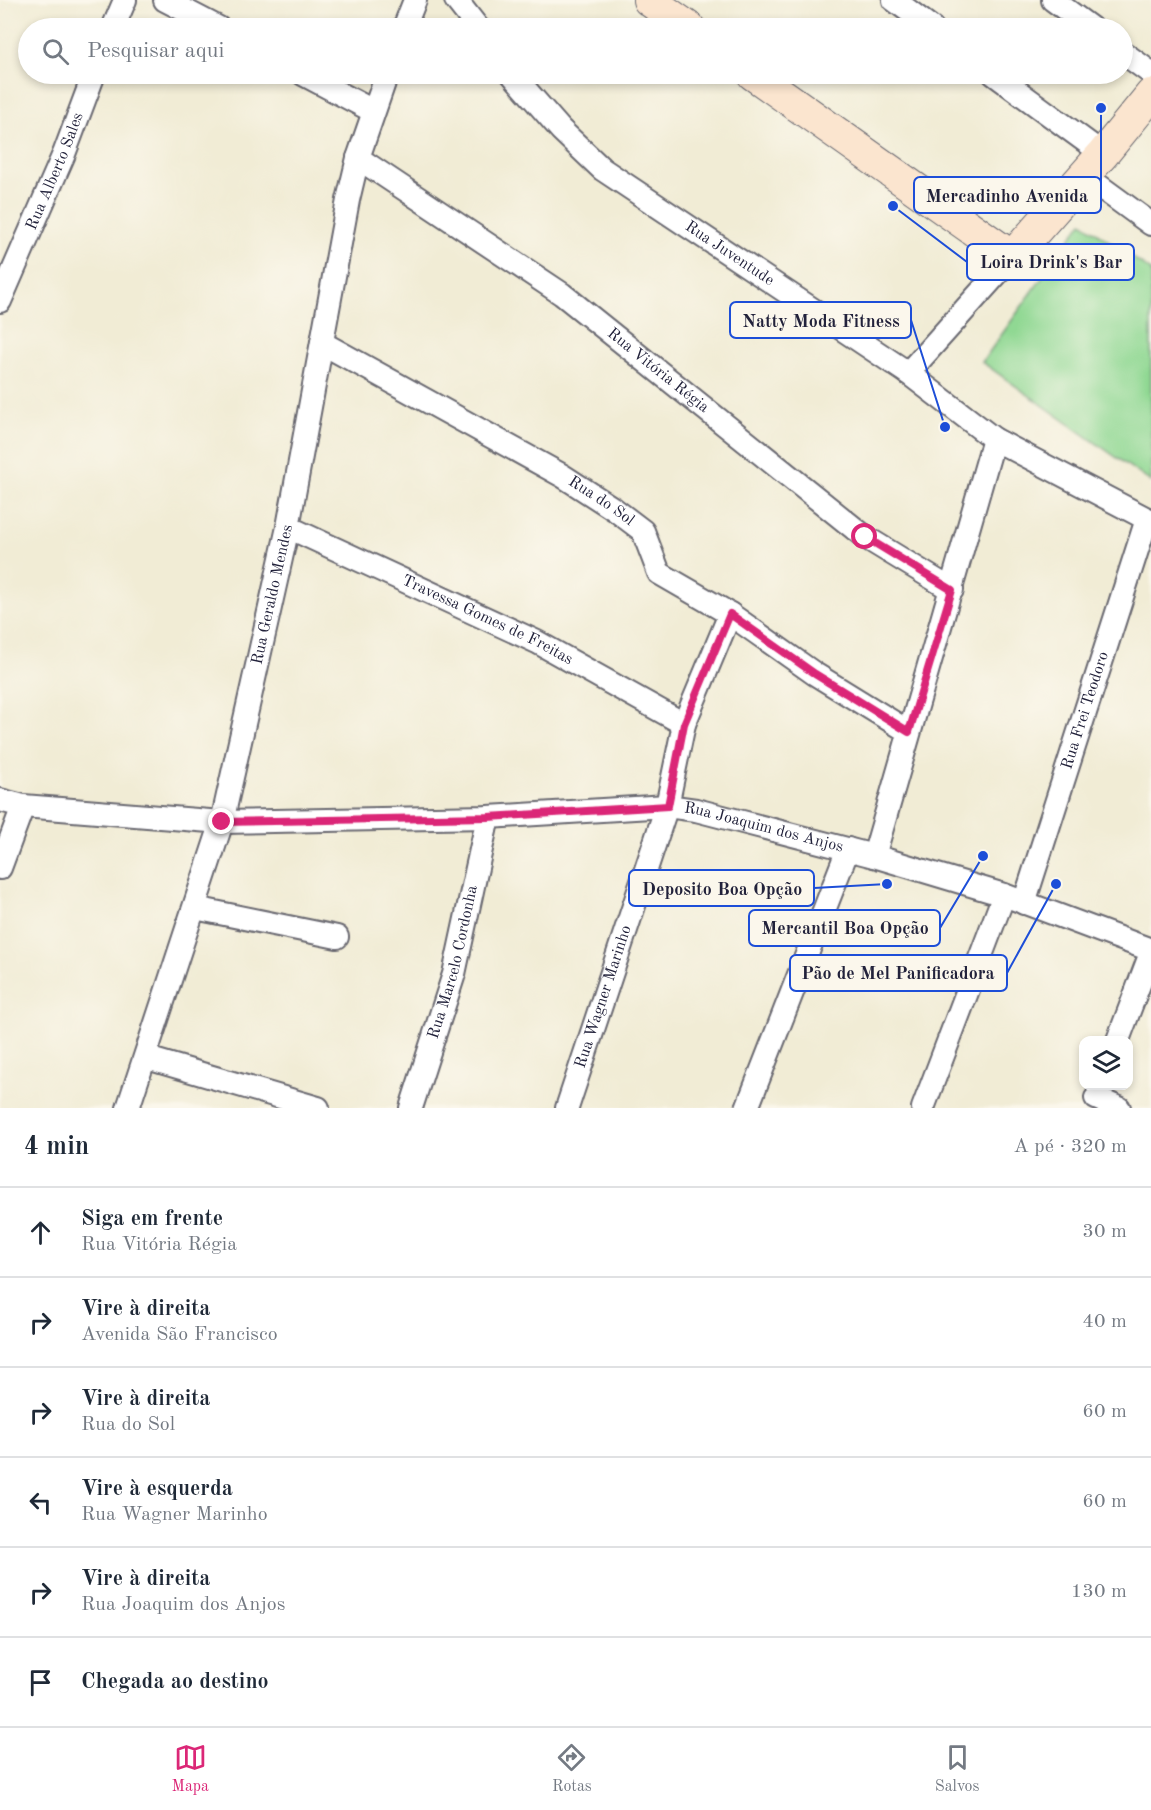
<!DOCTYPE html>
<html lang="pt">
<head>
<meta charset="utf-8">
<style>
  :root { --surface:#fff; --page:#f2f2f3; --text:#1f2937; --muted:#747a83; --line:#e0e1e3; --accent:#db2777 }
  body { margin:0; font-family:"Old Standard TT",serif; background:var(--page); color:var(--text) }
  .controls { position:absolute; right:18px; bottom:18px; display:grid; overflow:hidden; border-radius:12px; box-shadow:0 3px 9px #0003 }
  .controls button { width:54px; height:54px; display:grid; place-items:center; padding:0; border:0; border-bottom:2px solid var(--line); background:var(--surface); color:var(--text); font:30px sans-serif }
  .stop { position:absolute; width:18px; height:18px; margin:-14px; border:4px solid #db2777; border-radius:50%; background:#fff }
  .stop.end { background:#db2777; border-color:#fff; box-shadow:0 2px 6px #0008 }
  .list { margin:0; padding:0; list-style:none }
  h2 { display:flex; justify-content:space-between; align-items:center; height:78px; margin:0; padding:0 24px; font-size:26px }
  h2 small { font-size:20px; font-weight:400; color:var(--muted) }
  .list li { display:grid; grid-template-columns:39px 1fr auto; gap:18px; align-items:center; box-sizing:border-box; height:90px; padding:0 24px; border-top:2px solid var(--line) }
  .list b { display:block; font-size:22px; white-space:nowrap }
  .list p { margin:0; font-size:20px; white-space:nowrap; color:var(--muted) }
  .list em { font-size:20px; font-style:normal; color:var(--muted) }
  .icon { flex:none; width:33px; height:33px; fill:none; stroke:currentColor; stroke-width:2; stroke-linecap:round; stroke-linejoin:round }
  .map { position:relative; flex:none; width:1151px; height:1108px; overflow:hidden }
  .search { position:absolute; background:var(--surface); box-shadow:0 3px 9px #0003; left:18px; right:18px; top:18px; height:66px; display:flex; align-items:center; gap:15px; box-sizing:border-box; padding:0 21px; border-radius:33px; color:var(--muted); font-size:22px }
  .sheet { height:618px; background:var(--surface) }
  nav { display:flex; justify-content:space-around; align-items:center; box-sizing:border-box; height:84px; border-top:2px solid var(--line); background:var(--surface); font-size:16px; color:var(--muted) }
  nav a { display:grid; justify-items:center; gap:3px }
  nav .on { color:var(--accent) }
  .map>svg:first-child { display:block }
  .green { fill:#90d893; stroke:#597d67; stroke-width:1.5 }
  .lines { fill:none; stroke-linecap:round; stroke-linejoin:round }
  .street-casing { stroke:#6a6971; stroke-width:26 }
  .secondary-casing { stroke:#6a6971; stroke-width:34 }
  .street { stroke:#fff; stroke-width:22 }
  .secondary { stroke:#fbe5cf; stroke-width:32 }
  .route { stroke:#db2777; stroke-width:8 }
  .labels { text-anchor:middle; dominant-baseline:central; stroke-width:4.5; stroke-linejoin:round; paint-order:stroke }
  .street-label { font-size:16px; fill:#22223b; stroke:#fbf7ec }
  .leader { fill:none; stroke:#1d4ed8; stroke-width:2 }
  .callout-dot { fill:#1d4ed8; stroke:#fbf7ec; stroke-width:2 }
  .callout { fill:#fbf7ec; stroke:#1d4ed8; stroke-width:2 }
  .callout-label { font-size:18px; text-anchor:middle; font-weight:bold; fill:#22223b }
</style>
</head>
<body>
<div class="map">
<svg width="1151" height="1108" viewBox="0 0 1151 1108">
  <rect width="100%" height="100%" fill="#fbf7ec"/>
  <filter id="ink" filterUnits="userSpaceOnUse"><feTurbulence type="fractalNoise" baseFrequency=".0167" numOctaves="2"/><feDisplacementMap in="SourceGraphic" scale="12" xChannelSelector="R" yChannelSelector="G"/><feConvolveMatrix kernelMatrix="1 2 1 2 8 2 1 2 1" color-interpolation-filters="sRGB"/></filter>
  <filter id="wash" filterUnits="userSpaceOnUse"><feTurbulence type="fractalNoise" baseFrequency=".008" numOctaves="4" result="noise"/><feDisplacementMap in="SourceGraphic" scale="24" xChannelSelector="R" yChannelSelector="G"/><feGaussianBlur stdDeviation="1.35" result="paint"/><feColorMatrix in="noise" values="0 0 0 0 0 0 0 0 0 0 0 0 0 0 0 0 0 1.4 0 .05"/><feComposite in="paint" operator="in"/></filter>
  <g filter="url(#wash)">
    <rect width="100%" height="100%" fill="#f1ecd5"/>
    <!-- green -->
    <polygon class="green" points="1082,222 1151,271 1151,482 982,362"/>
  </g>
  <g filter="url(#ink)">
    <g class="lines">
      <defs>
        <g id="street">
          <polyline points="165,0 219,28"/>
          <polyline points="456,0 478,28"/>
          <polyline points="894,0 932,28"/>
          <polyline points="1053,0 1091,28"/>
          <polyline points="113,28 125,0"/>
          <polyline points="404,28 415,0"/>
          <polyline points="1122,52 1151,73"/>
          <polyline points="303,74 373,111"/>
          <path id="s1" d="M512,74L561,130L602,169L908,373L994,439L1151,521"/>
          <polyline points="994,74 1103,154"/>
          <path id="s2" d="M358,158L562,294L865,537L952,590"/>
          <polyline points="1084,175 1151,224"/>
          <path id="s3" d="M0,301L64,154L94,74"/>
          <path id="s4" d="M322,343L563,476L614,509L643,531L659,573L730,614L815,674L909,732"/>
          <polyline points="908,373 1012,257"/>
          <path id="s5" d="M288,527L537,642L684,724"/>
          <path id="s6" d="M0,800L23,806L222,822L488,817L667,806L696,810L874,856L1004,895L1151,950"/>
          <polyline points="874,856 994,439"/>
          <polyline points="0,868 23,806"/>
          <path id="s7" d="M1024,903L1147,519"/>
          <polyline points="195,908 337,937"/>
          <polyline points="1118,1040 1151,953"/>
          <polyline points="147,1058 318,1108"/>
          <polyline points="1096,1098 1119,1108"/>
          <path id="s8" d="M128,1108L222,822L288,527L348,200L358,158L387,74"/>
          <path id="s9" d="M411,1108L454,974L488,817"/>
          <path id="s10" d="M567,1108L667,806L684,724L730,614"/>
          <polyline points="747,1108 848,849"/>
          <polyline points="923,1108 1004,895"/>
        </g>
        <g id="secondary">
          <polyline points="649,0 689,28"/>
          <polyline points="753,74 1012,257 1103,154 1151,95"/>
        </g>
      </defs>
      <!-- street casing -->
      <use href="#street" class="street-casing"/>
      <!-- secondary casing -->
      <use href="#secondary" class="secondary-casing"/>
      <!-- street -->
      <use href="#street" class="street"/>
      <!-- secondary -->
      <use href="#secondary" class="secondary"/>
    </g>
  </g>
  <g class="lines" filter="url(#ink)">
    <!-- route -->
    <polyline class="route" points="222,822 488,817 668,806 684,724 730,614 815,674 909,732 952,590 865,537"/>
  </g>
  <g class="labels">
    <!-- street labels -->
    <g class="street-label">
      <text stroke="none"><textPath href="#s3" startOffset="141">Rua Alberto Sales</textPath></text>
      <text stroke="none"><textPath href="#s1" startOffset="284">Rua Juventude</textPath></text>
      <text stroke="none"><textPath href="#s2" startOffset="368">Rua Vitória Régia</textPath></text>
      <text stroke="none"><textPath href="#s4" startOffset="321">Rua do Sol</textPath></text>
      <text stroke="none"><textPath href="#s8" startOffset="534">Rua Geraldo Mendes</textPath></text>
      <text stroke="none"><textPath href="#s5" startOffset="220">Travessa Gomes de Freitas</textPath></text>
      <text stroke="none"><textPath href="#s7" startOffset="202">Rua Frei Teodoro</textPath></text>
      <text stroke="none"><textPath href="#s6" startOffset="768">Rua Joaquim dos Anjos</textPath></text>
      <text stroke="none"><textPath href="#s9" startOffset="152">Rua Marcelo Cordonha</textPath></text>
      <text stroke="none"><textPath href="#s10" startOffset="117">Rua Wagner Marinho</textPath></text>
    </g>
  </g>
  <!-- callouts -->
  <path class="leader" d="M1101 108L1101 195M893 206L967 262M945 427L911 320M887 884L814 888M983 856L940 928M1056 884L1007 973"/>
  <g class="callout-dot">
    <circle cx="1101" cy="108" r="6"/>
    <circle cx="893" cy="206" r="6"/>
    <circle cx="945" cy="427" r="6"/>
    <circle cx="887" cy="884" r="6"/>
    <circle cx="983" cy="856" r="6"/>
    <circle cx="1056" cy="884" r="6"/>
  </g>
  <g class="callout">
    <rect x="914" y="177" width="187" height="36" rx="6"/>
    <rect x="967" y="244" width="167" height="36" rx="6"/>
    <rect x="730" y="302" width="181" height="36" rx="6"/>
    <rect x="629" y="870" width="185" height="36" rx="6"/>
    <rect x="749" y="910" width="191" height="36" rx="6"/>
    <rect x="790" y="955" width="217" height="36" rx="6"/>
  </g>
  <g class="callout-label">
    <text x="1007" y="202">Mercadinho Avenida</text>
    <text x="1051" y="268">Loira Drink's Bar</text>
    <text x="821" y="327">Natty Moda Fitness</text>
    <text x="722" y="895">Deposito Boa Opção</text>
    <text x="845" y="934">Mercantil Boa Opção</text>
    <text x="898" y="979">Pão de Mel Panificadora</text>
  </g>
</svg>
<div class="controls">
<button><svg class="icon" aria-label="layers" viewBox="0 0 24 24"><path d="M12 4l9 5-9 5-9-5zM3 14l9 5 9-5"/></svg></button>
</div>
<div class="stop" style="left:865px;top:537px"></div>
<div class="stop end" style="left:222px;top:822px"></div>
<div class="search"><svg class="icon" aria-label="search" viewBox="0 0 24 24"><circle cx="10" cy="10" r="6"/><path d="M15 15l6 6"/></svg>Pesquisar aqui</div>
</div>
<section class="sheet">
<h2>4 min<small>A pé · 320 m</small></h2>
<ul class="list">
<li><svg class="icon" aria-label="ahead" viewBox="0 0 24 24"><path d="M12 20V5M6 11l6-6 6 6"/></svg><div><b>Siga em frente</b><p>Rua Vitória Régia</p></div><em>30 m</em></li>
<li><svg class="icon" aria-label="right" viewBox="0 0 24 24"><path d="M7 20v-9h11M14 6l5 5-5 5"/></svg><div><b>Vire à direita</b><p>Avenida São Francisco</p></div><em>40 m</em></li>
<li><svg class="icon" aria-label="right" viewBox="0 0 24 24"><path d="M7 20v-9h11M14 6l5 5-5 5"/></svg><div><b>Vire à direita</b><p>Rua do Sol</p></div><em>60 m</em></li>
<li><svg class="icon" aria-label="left" viewBox="0 0 24 24"><path d="M17 20v-9H6M10 6l-5 5 5 5"/></svg><div><b>Vire à esquerda</b><p>Rua Wagner Marinho</p></div><em>60 m</em></li>
<li><svg class="icon" aria-label="right" viewBox="0 0 24 24"><path d="M7 20v-9h11M14 6l5 5-5 5"/></svg><div><b>Vire à direita</b><p>Rua Joaquim dos Anjos</p></div><em>130 m</em></li>
<li><svg class="icon" aria-label="arrive" viewBox="0 0 24 24"><path d="M6 21V4h12l-3 4 3 4H6"/></svg><div><b>Chegada ao destino</b></div></li>
</ul>
</section>
<nav>
<a class="on"><svg class="icon" aria-label="map" viewBox="0 0 24 24"><path d="M3 6l6-2 6 2 6-2v14l-6 2-6-2-6 2zM9 4v14M15 6v14"/></svg>Mapa</a>
<a><svg class="icon" aria-label="directions" viewBox="0 0 24 24"><path d="M12 3l9 9-9 9-9-9zM9 14v-3h6M13 9l2 2-2 2"/></svg>Rotas</a>
<a><svg class="icon" aria-label="saved" viewBox="0 0 24 24"><path d="M7 4h10v16l-5-4-5 4z"/></svg>Salvos</a>
</nav>
</body>
</html>
